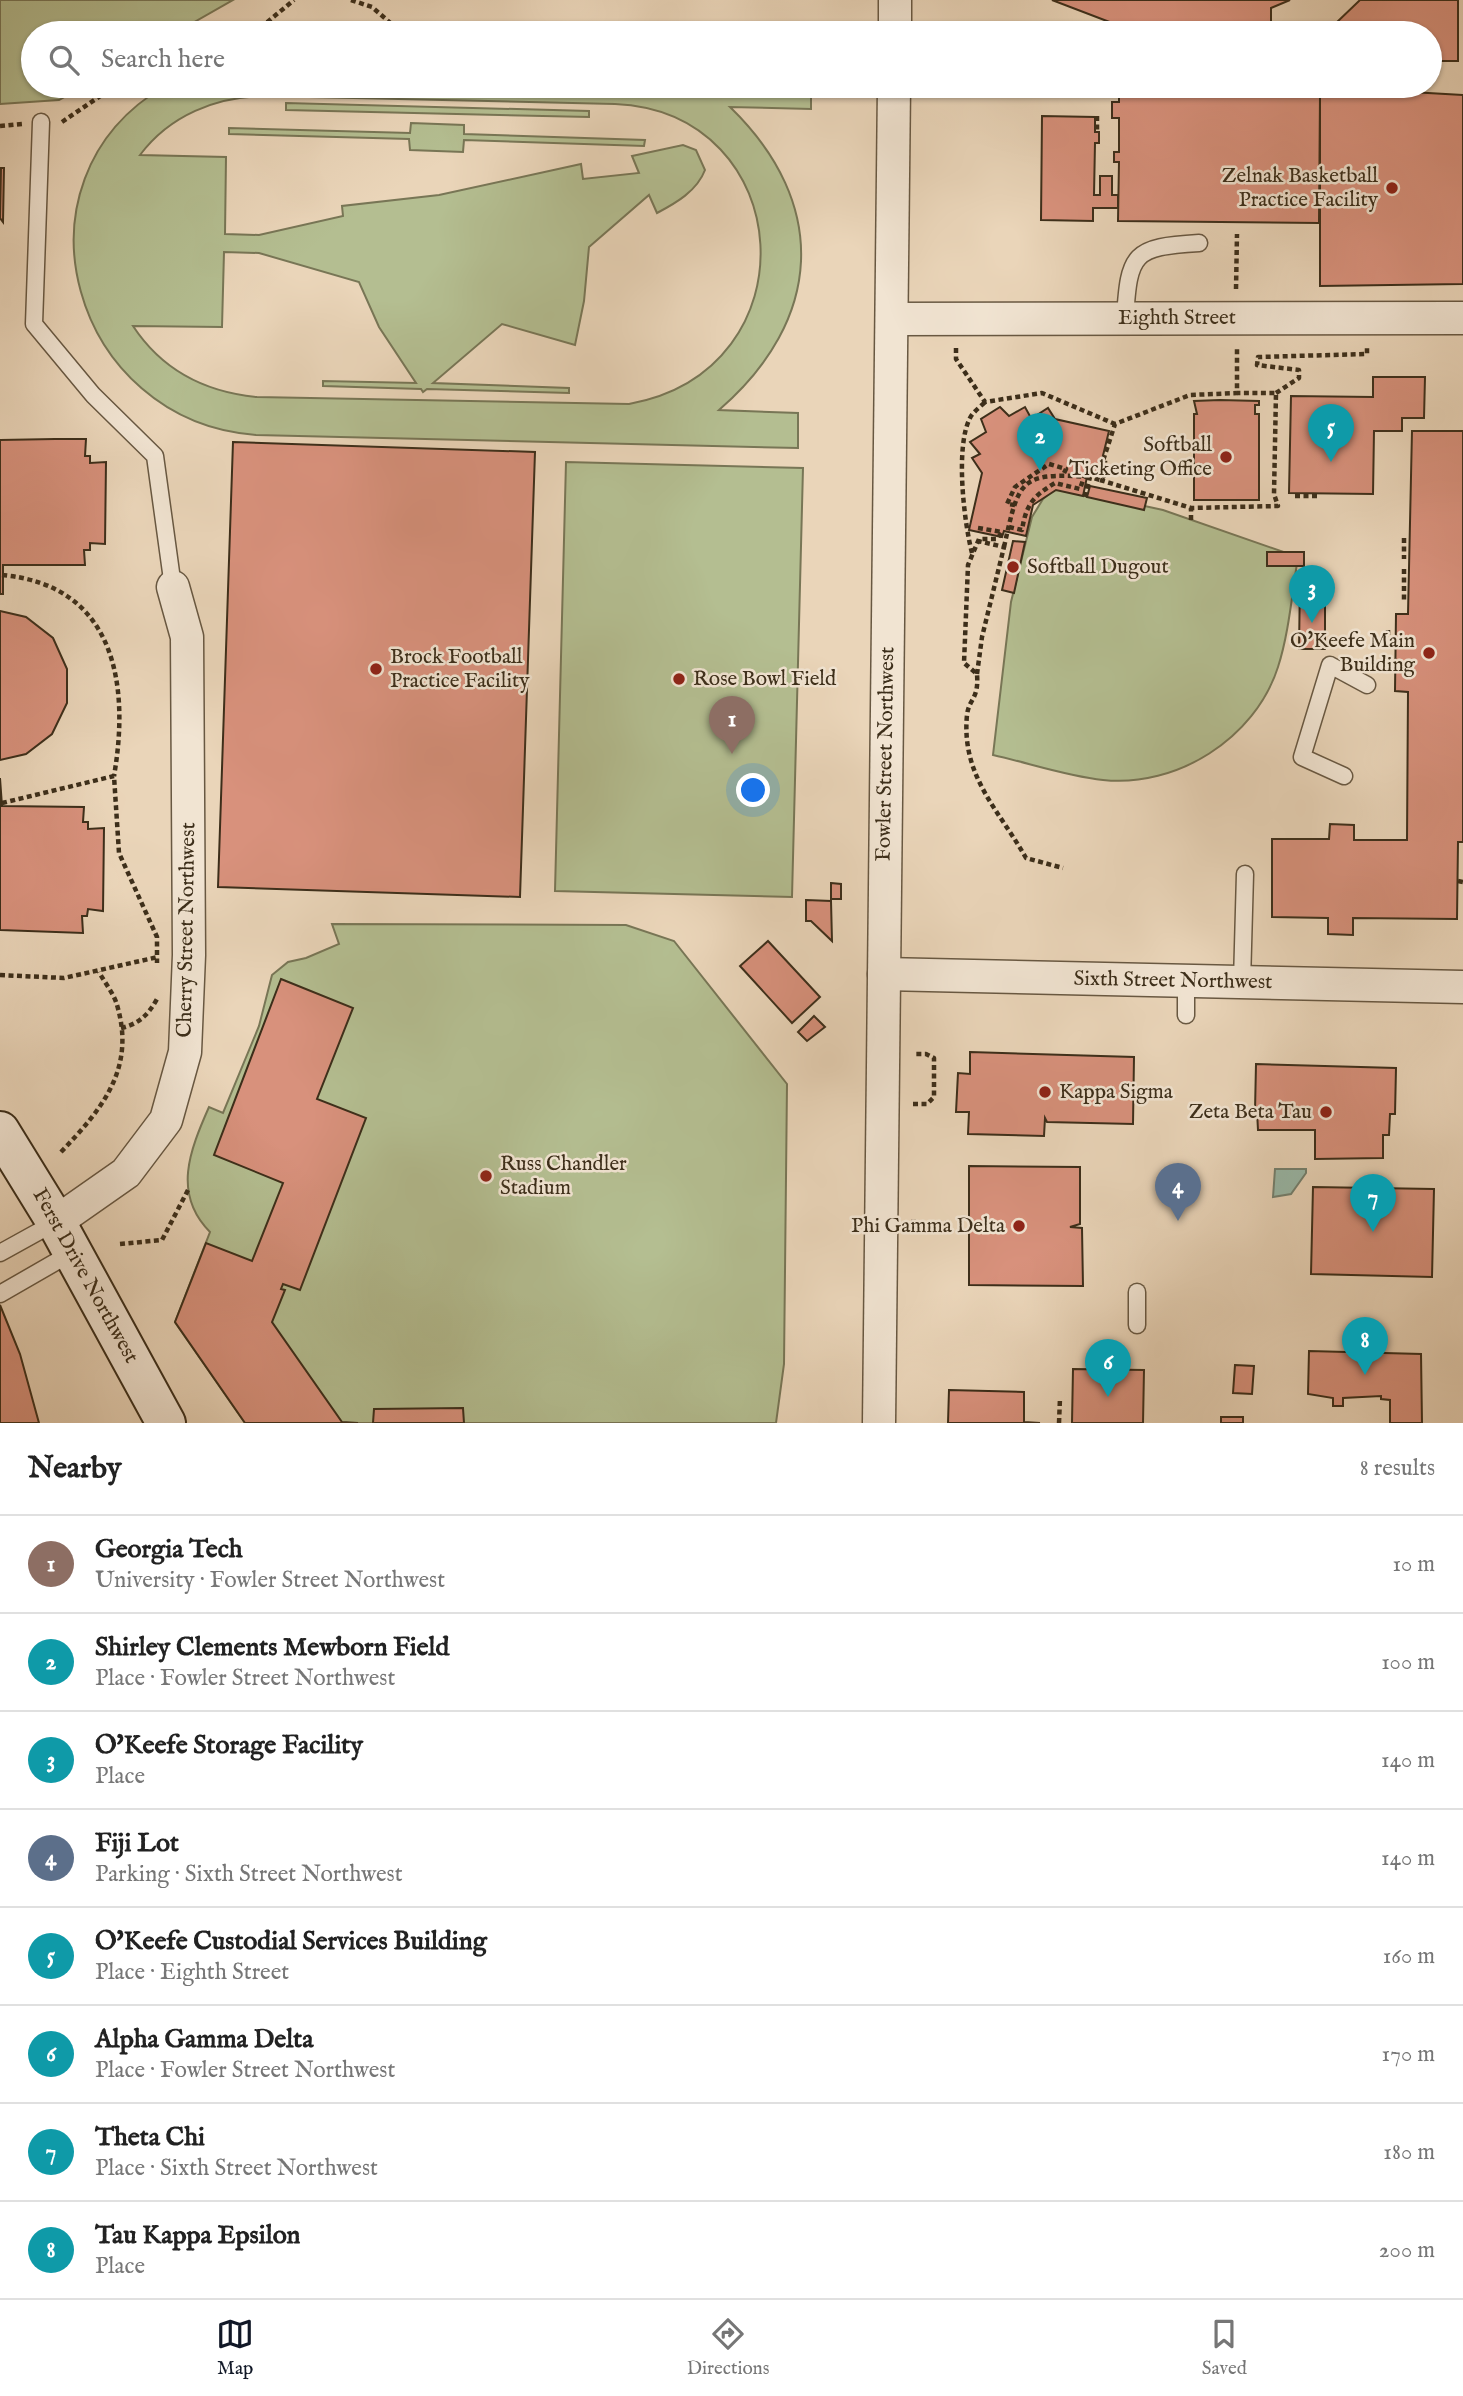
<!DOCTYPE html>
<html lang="en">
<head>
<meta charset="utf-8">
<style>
  :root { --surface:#fff; --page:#f2f2f2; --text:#222; --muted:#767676; --line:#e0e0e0; --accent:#111827 }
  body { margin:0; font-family:"IM FELL English",serif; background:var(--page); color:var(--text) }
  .you { position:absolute; left:754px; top:791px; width:24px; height:24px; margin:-18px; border:5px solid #fff; border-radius:50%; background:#1a73e8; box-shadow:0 0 0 10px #1a73e833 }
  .badge { display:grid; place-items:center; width:46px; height:46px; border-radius:50%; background:var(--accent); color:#fff; font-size:23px; font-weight:700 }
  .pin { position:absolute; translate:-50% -58px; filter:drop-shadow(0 2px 4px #0008) }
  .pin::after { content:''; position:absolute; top:37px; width:24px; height:21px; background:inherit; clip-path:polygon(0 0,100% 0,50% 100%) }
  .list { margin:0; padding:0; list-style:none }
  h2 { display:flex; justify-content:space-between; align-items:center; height:91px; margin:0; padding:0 28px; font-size:30px }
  h2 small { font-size:23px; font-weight:400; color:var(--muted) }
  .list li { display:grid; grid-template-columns:46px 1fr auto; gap:21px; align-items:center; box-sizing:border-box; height:98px; padding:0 28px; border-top:2px solid var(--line) }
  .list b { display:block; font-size:26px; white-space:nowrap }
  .list p { margin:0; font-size:23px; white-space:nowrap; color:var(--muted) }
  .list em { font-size:23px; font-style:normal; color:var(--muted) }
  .icon { flex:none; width:38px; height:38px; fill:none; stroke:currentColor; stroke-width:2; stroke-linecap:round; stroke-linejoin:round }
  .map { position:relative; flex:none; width:1463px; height:1423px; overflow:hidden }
  .search { position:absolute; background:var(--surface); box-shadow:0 2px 5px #0004; left:21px; right:21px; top:21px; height:77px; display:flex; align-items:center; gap:18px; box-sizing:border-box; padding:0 24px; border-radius:38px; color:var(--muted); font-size:26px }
  .sheet { height:875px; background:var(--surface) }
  nav { display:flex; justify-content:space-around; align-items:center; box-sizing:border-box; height:98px; border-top:2px solid var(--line); background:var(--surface); font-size:19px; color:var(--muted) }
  nav a { display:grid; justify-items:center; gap:4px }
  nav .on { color:var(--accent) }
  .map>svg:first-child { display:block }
  .green { fill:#b4be91; stroke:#787656; stroke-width:2; fill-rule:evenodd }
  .water { fill:#99b9a9; stroke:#748170; stroke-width:2 }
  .building { fill:#d8917c; stroke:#3c2e1a; stroke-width:2 }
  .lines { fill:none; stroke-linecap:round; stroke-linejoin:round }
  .lane-casing { stroke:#685842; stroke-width:19 }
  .street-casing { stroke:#685842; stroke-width:35 }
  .secondary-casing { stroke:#3c2e1a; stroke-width:42 }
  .path { stroke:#3c2e1a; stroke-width:4.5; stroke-dasharray:5 3.5; stroke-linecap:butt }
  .lane { stroke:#f1e4d2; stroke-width:16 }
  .street { stroke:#f1e4d2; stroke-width:32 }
  .secondary { stroke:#f1e4d2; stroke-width:38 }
  .poi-dot { fill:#8f2418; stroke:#f1e4d2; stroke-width:2.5 }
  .labels { text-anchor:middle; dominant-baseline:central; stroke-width:5; stroke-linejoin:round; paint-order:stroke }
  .poi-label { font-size:21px; fill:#3c2e1a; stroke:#f1e4d2; text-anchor:end }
  .street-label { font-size:21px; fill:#3c2e1a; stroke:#f1e4d2 }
</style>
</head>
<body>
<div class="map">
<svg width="1463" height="1423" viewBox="0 0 1463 1423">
  <rect width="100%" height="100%" fill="#ead5b9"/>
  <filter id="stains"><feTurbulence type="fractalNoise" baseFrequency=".00286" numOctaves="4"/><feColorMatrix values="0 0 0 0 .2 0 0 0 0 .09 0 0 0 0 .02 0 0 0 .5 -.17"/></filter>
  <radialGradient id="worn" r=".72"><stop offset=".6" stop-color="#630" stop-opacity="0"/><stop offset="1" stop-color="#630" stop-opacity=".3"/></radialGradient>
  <!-- green -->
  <g class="green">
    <polygon points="0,0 233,0 175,33 33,33 33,86 84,86 59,100 0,104"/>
    <path d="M165,86H811V109L730,107C830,204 823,320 719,410L798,413V448L256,435C73,422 2,181 165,86ZM264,96L615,104C798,112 815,370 629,404L257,397C204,392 162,370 133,326L222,327L224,252L259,253L359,282L379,327L416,383L323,381V386L421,389L423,392L427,389L569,393V388L433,383L502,324L575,345L584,301L589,247L649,195L657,213C676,203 697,191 705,170L696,150L683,145L632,156L639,173L583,179L581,164L439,195L342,206L343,216L259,235L225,234L226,157L140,155C170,115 216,97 264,96Z"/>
    <polygon points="286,103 589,111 589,117 286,110"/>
    <polygon points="411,123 464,125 464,134 645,140 644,146 464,140 463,152 410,150 409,139 229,134 229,128 410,133"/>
    <polygon points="566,462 803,468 792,897 555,891"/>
    <path d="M1057,487L1163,510L1298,557C1292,593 1289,633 1278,667C1255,739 1176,788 1103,780C1066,776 1029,763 993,755L1011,602L1032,517L1043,499Z"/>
    <path d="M332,924L626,925L674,941L787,1084L784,1364L776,1423H245L175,1322L210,1232C172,1194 190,1150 209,1107L223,1113L259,1026L272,975L288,962L306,958L339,944Z"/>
  </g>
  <!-- water -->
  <polygon class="water" points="1275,1169 1306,1169 1306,1173 1291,1194 1273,1197"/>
  <!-- building -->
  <g class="building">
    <polygon points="1052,0 1290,0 1271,8 1271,33 1120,33 1120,26"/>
    <polygon points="1360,0 1458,0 1458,61 1430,61 1430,33 1345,33 1335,24"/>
    <polygon points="1119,86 1232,86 1232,93 1119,91"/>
    <polygon points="1232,86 1265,86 1266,94 1320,95 1319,223 1118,221 1119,162 1114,162 1114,152 1119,152 1119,118 1112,118 1112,102 1119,102 1119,91 1232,93"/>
    <polygon points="1328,86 1411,86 1411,92 1463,95 1463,284 1320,286 1320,95"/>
    <polygon points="1042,116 1095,117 1095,132 1099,132 1099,143 1095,143 1094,195 1100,195 1100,176 1112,176 1112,195 1118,195 1118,208 1093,208 1093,221 1041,220"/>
    <polygon points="1,168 4,168 3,222 0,218"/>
    <polygon points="1373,377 1425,377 1424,418 1402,418 1402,431 1374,431 1373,494 1289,493 1291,396 1373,397"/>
    <polygon points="1220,400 1259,401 1259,405 1255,405 1255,414 1259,414 1259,500 1194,500 1194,414 1197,414 1194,401"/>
    <polygon points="1000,407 1009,416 1025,407 1037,429 1043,425 1037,415 1048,408 1055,419 1109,431 1098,476 1088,472 1083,496 1056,490 1033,505 1026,536 1004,531 1002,537 969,530 982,473 972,458 980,454 970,442 986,432 981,419"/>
    <polygon points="1412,431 1463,431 1463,842 1458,842 1457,919 1353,918 1353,935 1328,934 1328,918 1272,917 1272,839 1329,839 1330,824 1354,825 1354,840 1407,840 1408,692 1395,691 1396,614 1408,614"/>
    <polygon points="55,439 86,439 85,456 90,456 90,463 106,462 105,544 90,543 90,550 84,550 85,565 3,565 3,594 0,594 0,440"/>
    <polygon points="233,442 535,452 520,897 218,887"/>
    <polygon points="1090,486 1147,498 1144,510 1087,497"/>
    <polygon points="1013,541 1025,542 1014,593 1002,590"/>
    <rect x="1267" y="552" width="37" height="14"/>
    <polygon points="1300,581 1330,582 1330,597 1325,597 1325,649 1299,649"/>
    <polygon points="0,611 26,617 53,638 67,669 67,703 52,734 26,754 0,760"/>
    <polygon points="0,778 2,806 84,807 83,822 88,822 88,829 104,828 103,911 88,909 87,916 82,916 83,933 0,930"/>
    <polygon points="831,883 841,884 841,899 831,899"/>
    <polygon points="806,900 831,901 832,941 811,921 806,921"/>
    <polygon points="768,941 820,997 792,1023 740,966"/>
    <polygon points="281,979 353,1008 317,1099 366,1118 300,1290 283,1284 281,1289 285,1290 272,1322 342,1422 358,1423 245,1423 175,1322 206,1243 252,1261 283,1183 214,1155"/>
    <polygon points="814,1016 825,1027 807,1041 798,1032"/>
    <polygon points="970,1052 1134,1057 1133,1124 1047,1122 1045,1118 1044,1136 968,1134 969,1112 956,1112 958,1073 970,1074"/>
    <polygon points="1256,1064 1396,1068 1395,1114 1390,1114 1389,1135 1383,1135 1383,1158 1315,1159 1315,1130 1258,1130 1257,1111 1255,1111"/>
    <polygon points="969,1166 1080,1167 1080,1224 1070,1227 1082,1228 1083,1286 969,1285"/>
    <polygon points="1313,1187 1434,1189 1432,1277 1311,1274"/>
    <polygon points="0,1305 20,1354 39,1423 0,1423"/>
    <polygon points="1309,1351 1421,1354 1422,1423 1390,1423 1390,1400 1381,1399 1381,1396 1343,1398 1343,1406 1333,1406 1333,1398 1308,1394"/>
    <polygon points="1235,1365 1254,1366 1252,1394 1233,1393"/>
    <polygon points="1073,1369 1144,1370 1143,1423 1072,1423"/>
    <polygon points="949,1390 1024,1392 1024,1422 1040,1423 948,1423"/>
    <polygon points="463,1408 464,1423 373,1423 374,1409"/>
    <rect x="1221" y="1417" width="22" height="6"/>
  </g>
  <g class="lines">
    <defs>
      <g id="lane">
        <polyline points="41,122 34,324 93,395 155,456 173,587"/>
        <path d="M1125,318C1129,253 1133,247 1199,243"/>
        <polyline points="1344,776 1302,757 1330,665 1367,685"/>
        <polyline points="1186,981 1186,1015"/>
        <polyline points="1242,982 1245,874"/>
        <polyline points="0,1253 56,1222"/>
        <polyline points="1137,1292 1137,1325"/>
        <polyline points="0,1294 73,1252"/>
      </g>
      <g id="street">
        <polyline points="895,33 895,0"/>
        <polyline points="892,319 1463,318"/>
        <polyline points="884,974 1463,987"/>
        <polyline points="56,1222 126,1173 166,1120 185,1052 189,955 187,637 173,587"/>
        <polyline points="879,1423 894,86"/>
      </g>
      <polyline id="secondary" points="0,1131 56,1222 166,1423"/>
    </defs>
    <!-- lane casing -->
    <use href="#lane" class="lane-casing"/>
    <!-- street casing -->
    <use href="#street" class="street-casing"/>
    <!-- secondary casing -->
    <use href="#secondary" class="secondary-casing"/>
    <!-- path -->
    <g class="path">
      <polyline points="351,0 372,7 402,33"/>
      <polyline points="254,33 294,0"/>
      <polyline points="1097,116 1097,132"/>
      <polyline points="62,122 115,86"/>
      <polyline points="0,126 22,124"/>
      <polyline points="1236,289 1237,234"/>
      <polyline points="956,348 956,359 985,402 1042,393 1115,424"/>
      <polyline points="1276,393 1299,378 1299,370 1257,365 1258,357 1367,354 1367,347"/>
      <polyline points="1098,476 1115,424 1190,395 1237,393 1237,347"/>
      <polyline points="1100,480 1191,508 1278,506 1274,494 1276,393 1237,393"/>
      <polyline points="1295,496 1319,496"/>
      <polyline points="1085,497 1090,477 1100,480 1106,474 1105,461"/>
      <polyline points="1015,505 1007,504 1015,487 1049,464 1066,469 1063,475"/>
      <polyline points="1191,520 1191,508"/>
      <path d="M1009,527L1022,530C1026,505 1033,496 1055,483L1080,489L1084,477"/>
      <path d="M978,528L1002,532L997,539H979L968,565L964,663L977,674C979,700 969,698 967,715C961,776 999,810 1026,858L1063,868"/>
      <polyline points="1404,538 1404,559"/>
      <path d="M1004,547C1019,480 1019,472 1090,477"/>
      <path d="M972,553C964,522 955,447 970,418C973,412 980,407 985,402"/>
      <polyline points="1404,569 1404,602"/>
      <path d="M2,575C115,585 130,684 114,776"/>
      <polyline points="1388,630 1388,638"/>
      <polyline points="977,674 982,637 1004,547 978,541"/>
      <polyline points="2,803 114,776 119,853 157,937 157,963"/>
      <polyline points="1458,881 1463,882"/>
      <polyline points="0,975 64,978 158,957"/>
      <path d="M121,1028C139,1024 148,1015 157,999"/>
      <polyline points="913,1104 927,1104 934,1097 934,1058 926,1054 913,1054"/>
      <path d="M61,1152C102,1109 136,1069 117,1005C114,994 105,983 99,972"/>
      <polyline points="911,1222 953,1223"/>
      <polyline points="120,1244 162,1240 188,1190"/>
      <polyline points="1059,1423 1060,1398"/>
    </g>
    <!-- lane -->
    <use href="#lane" class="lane"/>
    <!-- street -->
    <use href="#street" class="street"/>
    <!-- secondary -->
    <use href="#secondary" class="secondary"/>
  </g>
  <!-- markers -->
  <g class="poi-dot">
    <circle cx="1392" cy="188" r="7"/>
    <circle cx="1226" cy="457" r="7"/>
    <circle cx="1013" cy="567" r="7"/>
    <circle cx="1429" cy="653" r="7"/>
    <circle cx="376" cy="669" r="7"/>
    <circle cx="679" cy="679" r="7"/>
    <circle cx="1045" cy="1092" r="7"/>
    <circle cx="1326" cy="1112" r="7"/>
    <circle cx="486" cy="1176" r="7"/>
    <circle cx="1019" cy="1226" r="7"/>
  </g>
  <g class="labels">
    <!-- poi labels -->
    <g class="poi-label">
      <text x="1378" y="176">Zelnak Basketball<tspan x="1378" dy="24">Practice Facility</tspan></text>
      <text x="1212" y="445">Softball<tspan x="1212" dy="24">Ticketing Office</tspan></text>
      <text x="1027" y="567" text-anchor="start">Softball Dugout</text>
      <text x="1415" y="641">O'Keefe Main<tspan x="1415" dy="24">Building</tspan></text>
      <text x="390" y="657" text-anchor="start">Brock Football<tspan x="390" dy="24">Practice Facility</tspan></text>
      <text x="693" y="679" text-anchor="start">Rose Bowl Field</text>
      <text x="1059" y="1092" text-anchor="start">Kappa Sigma</text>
      <text x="1312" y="1112">Zeta Beta Tau</text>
      <text x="500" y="1164" text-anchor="start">Russ Chandler<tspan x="500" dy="24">Stadium</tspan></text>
      <text x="1005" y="1226">Phi Gamma Delta</text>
    </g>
    <!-- street labels -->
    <g class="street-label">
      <text x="1177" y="318">Eighth Street</text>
      <text transform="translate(886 754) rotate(-89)">Fowler Street Northwest</text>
      <text transform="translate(187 930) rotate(-89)">Cherry Street Northwest</text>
      <text transform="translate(1173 981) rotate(1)">Sixth Street Northwest</text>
      <text transform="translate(85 1276) rotate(61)">Ferst Drive Northwest</text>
    </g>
  </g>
  <rect width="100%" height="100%" filter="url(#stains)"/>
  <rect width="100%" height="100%" fill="url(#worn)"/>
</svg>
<div class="you"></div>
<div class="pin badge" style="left:732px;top:754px;background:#8d6e63">1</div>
<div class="pin badge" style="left:1040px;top:471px;background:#0f9aa8">2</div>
<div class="pin badge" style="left:1312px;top:623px;background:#0f9aa8">3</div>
<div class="pin badge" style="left:1178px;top:1221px;background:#5c6f8a">4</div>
<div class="pin badge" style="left:1331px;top:462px;background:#0f9aa8">5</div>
<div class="pin badge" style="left:1108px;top:1397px;background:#0f9aa8">6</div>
<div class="pin badge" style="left:1373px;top:1232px;background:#0f9aa8">7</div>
<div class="pin badge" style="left:1365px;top:1375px;background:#0f9aa8">8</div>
<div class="search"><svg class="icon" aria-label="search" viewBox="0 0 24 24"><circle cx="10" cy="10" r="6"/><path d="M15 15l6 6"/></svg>Search here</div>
</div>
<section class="sheet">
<h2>Nearby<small>8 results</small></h2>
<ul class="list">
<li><span class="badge" style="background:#8d6e63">1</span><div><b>Georgia Tech</b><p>University · Fowler Street Northwest</p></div><em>10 m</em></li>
<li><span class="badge" style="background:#0f9aa8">2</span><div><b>Shirley Clements Mewborn Field</b><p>Place · Fowler Street Northwest</p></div><em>100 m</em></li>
<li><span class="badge" style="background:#0f9aa8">3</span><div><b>O'Keefe Storage Facility</b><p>Place</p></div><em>140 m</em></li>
<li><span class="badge" style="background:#5c6f8a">4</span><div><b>Fiji Lot</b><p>Parking · Sixth Street Northwest</p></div><em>140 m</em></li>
<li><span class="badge" style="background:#0f9aa8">5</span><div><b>O'Keefe Custodial Services Building</b><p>Place · Eighth Street</p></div><em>160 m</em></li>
<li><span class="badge" style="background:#0f9aa8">6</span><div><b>Alpha Gamma Delta</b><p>Place · Fowler Street Northwest</p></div><em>170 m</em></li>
<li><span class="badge" style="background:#0f9aa8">7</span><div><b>Theta Chi</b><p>Place · Sixth Street Northwest</p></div><em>180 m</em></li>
<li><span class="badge" style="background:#0f9aa8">8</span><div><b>Tau Kappa Epsilon</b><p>Place</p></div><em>200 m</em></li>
</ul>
</section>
<nav>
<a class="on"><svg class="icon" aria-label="map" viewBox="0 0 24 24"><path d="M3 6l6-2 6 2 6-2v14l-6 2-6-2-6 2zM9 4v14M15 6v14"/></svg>Map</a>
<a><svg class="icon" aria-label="directions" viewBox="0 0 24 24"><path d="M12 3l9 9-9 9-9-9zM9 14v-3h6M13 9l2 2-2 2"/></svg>Directions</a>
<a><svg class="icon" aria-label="saved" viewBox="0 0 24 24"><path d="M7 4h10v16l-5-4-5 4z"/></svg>Saved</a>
</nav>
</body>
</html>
